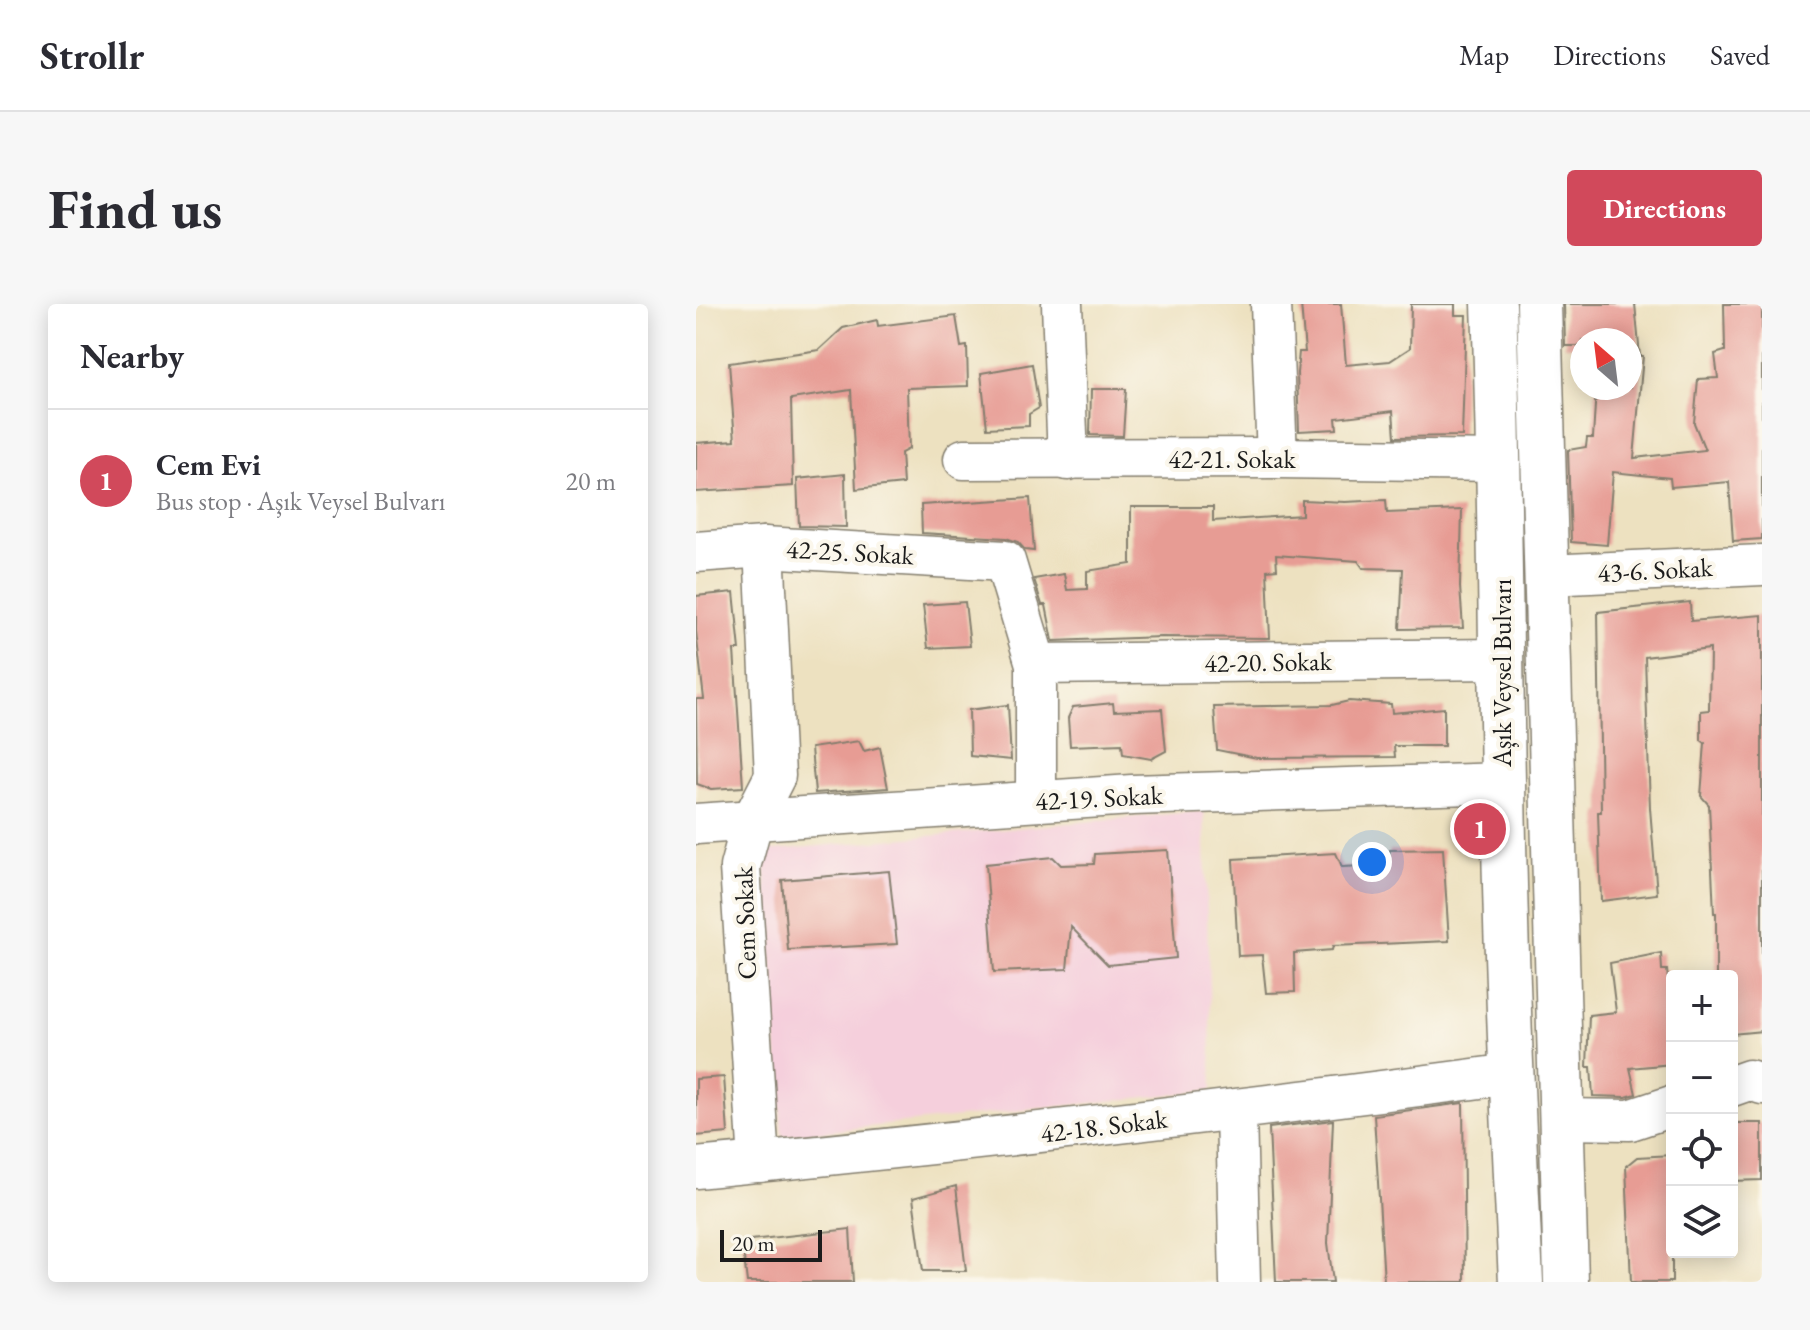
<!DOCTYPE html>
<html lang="en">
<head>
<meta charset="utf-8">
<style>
  :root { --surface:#fff; --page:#f7f7f7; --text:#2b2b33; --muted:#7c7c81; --line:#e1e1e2; --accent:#d1495b }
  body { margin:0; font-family:"EB Garamond",serif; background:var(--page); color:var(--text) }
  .controls { position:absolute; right:24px; bottom:24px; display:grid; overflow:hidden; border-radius:8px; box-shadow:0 4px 20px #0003 }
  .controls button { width:72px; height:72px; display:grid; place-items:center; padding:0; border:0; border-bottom:2px solid var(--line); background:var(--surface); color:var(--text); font:40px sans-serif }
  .compass { position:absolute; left:874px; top:24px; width:72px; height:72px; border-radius:50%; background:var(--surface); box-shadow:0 4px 20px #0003; rotate:332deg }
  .scale { position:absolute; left:24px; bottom:20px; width:102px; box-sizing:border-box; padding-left:8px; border:4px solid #1c1c1c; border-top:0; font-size:22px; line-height:28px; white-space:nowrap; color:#1c1c1c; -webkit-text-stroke:6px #fbf7ec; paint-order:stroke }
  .you { position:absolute; left:676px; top:558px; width:28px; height:28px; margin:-20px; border:6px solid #fff; border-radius:50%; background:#1a73e8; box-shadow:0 0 0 12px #1a73e833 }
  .badge { display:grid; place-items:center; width:52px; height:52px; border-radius:50%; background:var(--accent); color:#fff; font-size:26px; font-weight:700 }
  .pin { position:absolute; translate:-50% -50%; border:4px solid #fff; box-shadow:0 2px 8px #0006 }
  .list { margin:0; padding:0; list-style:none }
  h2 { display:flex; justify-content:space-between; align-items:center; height:104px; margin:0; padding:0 32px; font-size:34px }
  h2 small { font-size:26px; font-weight:400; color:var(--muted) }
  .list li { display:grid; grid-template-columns:52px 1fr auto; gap:24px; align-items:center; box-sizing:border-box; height:144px; padding:0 32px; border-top:2px solid var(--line) }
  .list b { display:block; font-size:30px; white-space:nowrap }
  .list p { margin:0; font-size:26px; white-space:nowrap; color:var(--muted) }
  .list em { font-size:26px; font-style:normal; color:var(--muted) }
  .icon { flex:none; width:44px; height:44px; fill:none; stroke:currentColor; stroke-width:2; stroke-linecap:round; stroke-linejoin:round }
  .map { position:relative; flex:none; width:1066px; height:978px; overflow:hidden; border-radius:8px }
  header { display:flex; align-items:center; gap:48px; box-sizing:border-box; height:112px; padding:0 40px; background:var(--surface); border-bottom:2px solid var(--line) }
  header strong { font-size:38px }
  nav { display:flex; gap:44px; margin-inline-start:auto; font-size:28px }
  .intro { display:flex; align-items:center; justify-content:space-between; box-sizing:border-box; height:192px; padding:0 48px }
  h1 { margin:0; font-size:56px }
  .button { padding:20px 36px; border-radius:8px; background:var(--accent); color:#fff; font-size:28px; font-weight:700 }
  main { display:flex; gap:48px; padding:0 48px }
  aside { flex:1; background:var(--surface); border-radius:8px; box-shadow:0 4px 20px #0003 }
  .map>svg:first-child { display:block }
  .built { fill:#f5cfdc }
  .building { fill:#e79c94 }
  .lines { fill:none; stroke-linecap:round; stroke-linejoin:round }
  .minor-casing { stroke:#847e6e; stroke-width:43 }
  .secondary-casing { stroke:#847e6e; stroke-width:47 }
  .minor { stroke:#fff; stroke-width:40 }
  .secondary { stroke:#fff; stroke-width:44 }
  .labels { text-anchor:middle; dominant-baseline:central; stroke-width:8; stroke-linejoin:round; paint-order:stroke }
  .street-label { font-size:26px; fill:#1c1c1c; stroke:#fbf7ec }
</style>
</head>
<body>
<header>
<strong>Strollr</strong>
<nav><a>Map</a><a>Directions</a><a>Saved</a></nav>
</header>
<div class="intro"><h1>Find us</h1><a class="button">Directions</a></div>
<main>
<aside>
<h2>Nearby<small></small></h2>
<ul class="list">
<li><span class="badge">1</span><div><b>Cem Evi</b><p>Bus stop · Aşık Veysel Bulvarı</p></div><em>20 m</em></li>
</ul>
</aside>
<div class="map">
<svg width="1066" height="978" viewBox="0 0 1066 978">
  <rect width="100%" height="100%" fill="#fbf7ec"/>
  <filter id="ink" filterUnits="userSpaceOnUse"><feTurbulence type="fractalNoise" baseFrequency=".0125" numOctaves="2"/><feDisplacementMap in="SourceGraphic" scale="16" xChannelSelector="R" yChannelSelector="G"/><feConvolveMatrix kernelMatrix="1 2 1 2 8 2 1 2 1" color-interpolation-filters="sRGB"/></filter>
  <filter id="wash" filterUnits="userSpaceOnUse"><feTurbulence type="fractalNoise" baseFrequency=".006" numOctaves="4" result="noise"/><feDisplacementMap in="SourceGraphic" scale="32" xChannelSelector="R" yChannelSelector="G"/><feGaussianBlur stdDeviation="1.8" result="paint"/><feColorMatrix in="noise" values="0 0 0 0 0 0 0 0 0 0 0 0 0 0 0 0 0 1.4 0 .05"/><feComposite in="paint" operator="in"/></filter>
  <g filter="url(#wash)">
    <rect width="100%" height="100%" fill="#ede1c0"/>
    <!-- built -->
    <polygon class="built" points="508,507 516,786 86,832 68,547"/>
    <g id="blocks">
      <!-- building -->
      <g class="building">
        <polygon points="605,0 645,0 650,61 694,57 714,44 715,0 759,0 759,11 770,11 766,132 699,133 697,107 640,114 641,125 603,127 601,69 603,48 609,48"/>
        <polygon points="868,0 939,0 944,52 947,52 938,154 1009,146 998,119 1002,75 1022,74 1019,50 1029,47 1028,0 1066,0 1066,235 1037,237 1033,178 975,183 974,174 917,168 911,241 875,238 872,146 890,143 891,134 897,134 900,84 934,84 934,36 886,36 886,42 869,42"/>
        <polygon points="260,12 265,43 271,42 272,82 211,84 213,145 205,149 207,180 160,185 155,86 95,95 97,182 0,188 0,139 39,136 33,59 123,46 147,24 181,16 182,22"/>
        <polygon points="336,60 343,104 333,110 333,122 291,124 285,69"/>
        <polygon points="395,85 430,85 427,132 394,131"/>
        <polygon points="149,170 150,223 103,222 101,175"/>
        <polygon points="334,194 338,247 329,246 322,238 310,234 226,229 225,201"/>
        <polygon points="606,196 649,198 690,196 691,209 766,206 764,283 767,324 704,325 707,265 667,264 662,257 580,251 581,265 571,266 574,334 465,333 357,337 350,301 346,301 338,275 368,270 371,286 391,285 391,267 435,260 435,203 517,203 517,217 606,211"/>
        <polygon points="38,288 44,346 38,346 47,483 15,485 1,480 0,395 8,395 0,327 0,292"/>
        <polygon points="269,298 274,342 232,344 227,301"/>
        <polygon points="994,298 995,317 1066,311 1066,727 1036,730 1036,672 1020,672 1020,609 1018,609 1013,501 1005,492 1009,439 1005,436 1005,407 1013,406 1014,345 949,353 954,504 961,590 905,597 902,508 905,508 902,308"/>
        <polygon points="653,397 695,400 696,409 748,404 748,442 698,442 699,453 561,454 521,446 518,403 636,401"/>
        <polygon points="417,399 418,407 466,405 470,447 455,455 427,450 426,440 374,442 372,414 377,403"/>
        <polygon points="312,401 315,456 274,452 273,406"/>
        <polygon points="163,437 168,447 184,443 192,484 119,489 115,444"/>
        <polygon points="747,545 753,637 637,642 636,646 598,649 599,688 570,689 566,651 542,652 537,555 640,549 646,563 691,561 694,546"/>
        <polygon points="472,546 480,654 412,661 375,623 371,665 298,668 290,560 357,553 365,561 398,560 399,550"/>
        <polygon points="193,567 201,640 92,646 86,576"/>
        <polygon points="965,649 966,666 971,666 976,716 976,760 934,764 940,790 930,793 897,792 895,763 891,763 893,711 920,708 914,659"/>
        <polygon points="28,773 32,829 0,832 0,775"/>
        <polygon points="767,799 769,978 688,978 678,811"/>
        <polygon points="637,816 632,939 637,978 580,978 573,824"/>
        <polygon points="1036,819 1066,819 1066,876 1036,877"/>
        <polygon points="976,851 976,978 935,978 930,862 941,853"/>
        <polygon points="260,882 270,967 227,967 217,894"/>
        <polygon points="154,925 157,978 51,978 46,937"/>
      </g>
    </g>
  </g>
  <g filter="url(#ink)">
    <use href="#blocks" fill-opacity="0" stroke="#847e6e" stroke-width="2"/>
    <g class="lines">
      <defs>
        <g id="minor">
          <polyline points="366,0 372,156"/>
          <polyline points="575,0 581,154"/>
          <polyline points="268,155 581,154 804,157"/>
          <polyline points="0,248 68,243 309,257 340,360 340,497"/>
          <polyline points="851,271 1066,261"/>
          <polyline points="340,360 805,355"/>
          <polyline points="0,520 436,491 807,479"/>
          <polyline points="1036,782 1053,776 1066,780"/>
          <polyline points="540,807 544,978"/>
          <polyline points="865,815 934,816 976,802"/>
          <polyline points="63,858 44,563 57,515 79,472 68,243"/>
          <path d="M0,864C272,838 544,806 815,770"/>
        </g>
        <g id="secondary">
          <path d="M798,0C804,159 804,318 807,477C809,644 817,811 825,978"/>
          <polyline points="843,0 870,978"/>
        </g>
      </defs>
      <!-- minor casing -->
      <use href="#minor" class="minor-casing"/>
      <!-- secondary casing -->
      <use href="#secondary" class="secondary-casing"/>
      <!-- minor -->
      <use href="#minor" class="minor"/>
      <!-- secondary -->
      <use href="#secondary" class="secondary"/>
    </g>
  </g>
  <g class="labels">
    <!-- street labels -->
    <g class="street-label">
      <text x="536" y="155">42-21. Sokak</text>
      <text transform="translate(154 248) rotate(3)">42-25. Sokak</text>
      <text transform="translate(959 266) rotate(-3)">43-6. Sokak</text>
      <text transform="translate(572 358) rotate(-1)">42-20. Sokak</text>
      <text transform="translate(806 369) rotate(-90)">Aşık Veysel Bulvarı</text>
      <text transform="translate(403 494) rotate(-3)">42-19. Sokak</text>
      <text transform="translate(49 619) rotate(-92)">Cem Sokak</text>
      <text transform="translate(408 822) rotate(-7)">42-18. Sokak</text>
    </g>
  </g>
</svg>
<div class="controls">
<button>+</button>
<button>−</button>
<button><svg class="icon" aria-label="locate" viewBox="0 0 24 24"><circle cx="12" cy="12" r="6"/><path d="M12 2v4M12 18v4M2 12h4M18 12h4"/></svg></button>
<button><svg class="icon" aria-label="layers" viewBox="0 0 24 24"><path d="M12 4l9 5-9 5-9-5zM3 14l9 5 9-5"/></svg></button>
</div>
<svg class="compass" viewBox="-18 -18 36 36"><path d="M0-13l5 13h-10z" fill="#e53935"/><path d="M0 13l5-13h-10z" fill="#7c7c81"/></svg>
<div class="scale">20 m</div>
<div class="you"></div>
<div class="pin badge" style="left:784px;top:525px">1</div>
</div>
</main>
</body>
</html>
